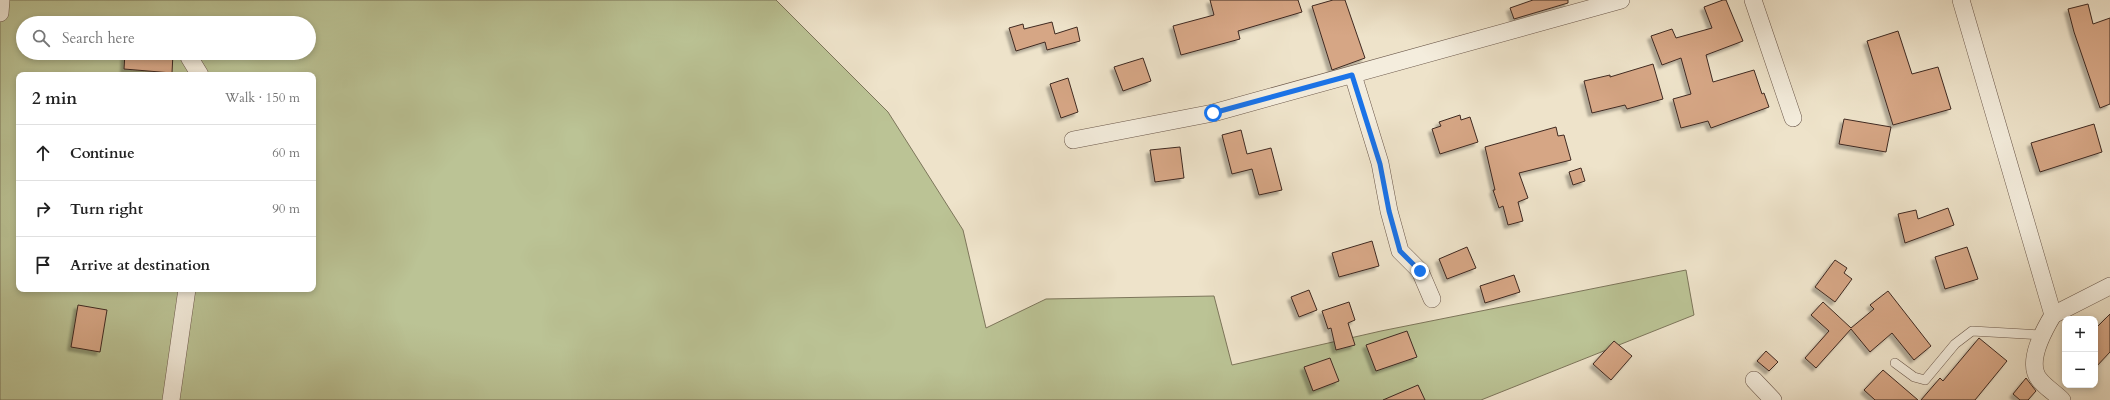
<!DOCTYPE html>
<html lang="en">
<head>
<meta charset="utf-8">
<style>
  :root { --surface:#fff; --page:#f2f2f2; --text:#222; --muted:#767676; --line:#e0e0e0 }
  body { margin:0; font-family:Cardo,serif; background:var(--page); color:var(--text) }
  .controls { position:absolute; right:12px; bottom:12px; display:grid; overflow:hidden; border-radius:8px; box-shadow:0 2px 6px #0003 }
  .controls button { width:36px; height:36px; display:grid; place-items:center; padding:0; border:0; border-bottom:1px solid var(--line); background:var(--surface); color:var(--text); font:20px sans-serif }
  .stop { position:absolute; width:12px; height:12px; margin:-9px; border:3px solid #1a73e8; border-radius:50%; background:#fff }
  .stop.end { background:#1a73e8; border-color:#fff; box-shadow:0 1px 4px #0008 }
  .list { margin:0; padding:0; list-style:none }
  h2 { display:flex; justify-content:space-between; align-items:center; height:52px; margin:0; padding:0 16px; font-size:17px }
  h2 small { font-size:13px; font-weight:400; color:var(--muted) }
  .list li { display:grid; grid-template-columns:26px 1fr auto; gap:12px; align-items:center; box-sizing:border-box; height:56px; padding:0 16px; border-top:1px solid var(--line) }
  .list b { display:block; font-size:15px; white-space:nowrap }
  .list em { font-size:13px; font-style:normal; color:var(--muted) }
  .icon { flex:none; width:22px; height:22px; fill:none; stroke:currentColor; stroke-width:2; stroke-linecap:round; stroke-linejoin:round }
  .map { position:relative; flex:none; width:2110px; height:400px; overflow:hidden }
  .search { position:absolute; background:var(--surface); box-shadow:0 2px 6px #0003; left:16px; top:16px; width:300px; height:44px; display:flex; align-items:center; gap:10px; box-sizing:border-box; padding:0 14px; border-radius:22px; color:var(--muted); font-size:15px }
  .panel { position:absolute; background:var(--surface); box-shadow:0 2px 6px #0003; left:16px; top:72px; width:300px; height:220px; border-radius:8px }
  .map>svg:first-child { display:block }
  .green { fill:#bbc395; stroke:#7d765b; fill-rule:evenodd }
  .building { fill:#d6a685; stroke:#3f2921; filter:url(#shadow) }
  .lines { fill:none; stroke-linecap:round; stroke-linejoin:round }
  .service-casing { stroke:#6b584b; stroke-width:10 }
  .minor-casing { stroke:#6b584b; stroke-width:18 }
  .service { stroke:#f4eddd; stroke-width:9 }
  .minor { stroke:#f4eddd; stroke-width:17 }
  .route { stroke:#1a73e8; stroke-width:5 }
</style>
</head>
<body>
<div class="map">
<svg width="2110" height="400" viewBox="0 0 2110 400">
  <defs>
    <filter id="shadow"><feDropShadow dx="-3.5" dy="3.5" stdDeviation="1" flood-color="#0004"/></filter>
  </defs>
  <rect width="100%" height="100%" fill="#eee3ca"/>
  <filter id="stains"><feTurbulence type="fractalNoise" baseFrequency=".005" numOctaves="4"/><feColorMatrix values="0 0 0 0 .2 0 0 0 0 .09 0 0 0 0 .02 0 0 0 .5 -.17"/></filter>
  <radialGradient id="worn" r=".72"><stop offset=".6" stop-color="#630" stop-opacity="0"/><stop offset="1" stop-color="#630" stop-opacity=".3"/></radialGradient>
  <!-- green -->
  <path class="green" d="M0,0H776L888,112L963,230L986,328L1046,299L1214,296L1232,365L1381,331L1686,270L1694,315L1481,400H0ZM23,23H309V53H23ZM19,75H313V289H19Z"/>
  <!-- building -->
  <g class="building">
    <polygon points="1210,0 1298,0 1302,12 1238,31 1240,39 1181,55 1173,26 1214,15"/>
    <polygon points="1333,0 1345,0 1365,58 1332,70 1312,6"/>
    <polygon points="1533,0 1568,0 1568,3 1514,19 1510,8"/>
    <polygon points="1723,0 1726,0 1743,41 1706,55 1713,82 1754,70 1762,94 1764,93 1769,107 1711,128 1708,121 1681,128 1673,99 1691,94 1681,58 1662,65 1651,36 1672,29 1676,38 1712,28 1704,7"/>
    <polygon points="2088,4 2093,24 2110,18 2110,104 2100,108 2074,32 2068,9"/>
    <polygon points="1052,22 1055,34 1077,27 1080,41 1047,50 1045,42 1016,51 1009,28 1023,24 1024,29"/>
    <polygon points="1898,31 1912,74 1938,67 1951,109 1893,125 1867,41"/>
    <polygon points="125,53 173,53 172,73 124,69"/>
    <polygon points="1143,58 1151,81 1123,91 1114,67"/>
    <polygon points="1653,64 1663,99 1627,109 1625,105 1592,113 1584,81 1610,75 1610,77"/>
    <polygon points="1068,78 1078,112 1061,118 1050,84"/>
    <polygon points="1460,115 1461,120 1470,117 1478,142 1440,154 1432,129 1441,126 1439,122"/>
    <polygon points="1844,119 1891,127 1886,152 1839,144"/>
    <polygon points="2094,124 2102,152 2040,172 2031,143"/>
    <polygon points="1556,127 1558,136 1564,135 1571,160 1519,173 1528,198 1518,202 1523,221 1508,225 1503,206 1499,208 1493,190 1495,190 1485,147"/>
    <polygon points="1241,130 1247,154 1271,148 1282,190 1259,195 1252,169 1232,174 1222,135"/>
    <polygon points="1180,147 1184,178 1155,182 1150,150"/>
    <polygon points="1581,168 1585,181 1573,185 1569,172"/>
    <polygon points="1948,208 1954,225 1905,243 1898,214 1916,210 1918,219"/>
    <polygon points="1372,241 1379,266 1339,277 1332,253"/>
    <polygon points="1467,247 1476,268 1447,279 1439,259"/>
    <polygon points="1967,247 1978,279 1945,289 1935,257"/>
    <polygon points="1835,260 1847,268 1844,273 1852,279 1835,302 1815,287"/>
    <polygon points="1514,275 1520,292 1485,303 1480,286"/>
    <polygon points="1309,290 1317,310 1299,317 1291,297"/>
    <polygon points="1888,291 1931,346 1914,360 1892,333 1870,352 1851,329 1816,368 1805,358 1829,331 1811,315 1823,302 1851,328 1874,309 1870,305"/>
    <polygon points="1349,302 1355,320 1348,323 1355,345 1336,350 1331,328 1328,329 1322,311"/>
    <polygon points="78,305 107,310 100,352 71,347"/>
    <polygon points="2110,314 2110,352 2095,368 2095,329"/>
    <polygon points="1407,331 1417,357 1376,371 1366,345"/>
    <polygon points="1979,338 2007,361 1975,400 1921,400 1940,378 1943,381"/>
    <polygon points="1614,341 1632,356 1611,380 1593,364"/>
    <polygon points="1766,351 1778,362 1769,371 1757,361"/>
    <polygon points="1330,358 1339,381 1313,391 1304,367"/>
    <polygon points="1883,370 1918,400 1875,400 1864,390"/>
    <polygon points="2026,378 2036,391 2028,400 2020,400 2013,394"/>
    <polygon points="1418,385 1425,400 1383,400"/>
  </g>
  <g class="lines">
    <defs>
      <polyline id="service" points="1895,363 1914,377 1925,380 1955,344 1972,331 2042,335"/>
      <g id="minor">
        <polyline points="1753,0 1793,118"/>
        <polyline points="1961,0 2053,315"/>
        <polyline points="0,13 1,0"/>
        <polyline points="189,57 200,75"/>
        <polyline points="1353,75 1380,163 1389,211 1400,251 1420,271 1432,299"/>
        <polyline points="1073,140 1213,113 1621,0"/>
        <path d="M2053,315C2044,330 2026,362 2039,379C2045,387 2055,393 2062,400"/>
        <polyline points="2053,315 2110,286"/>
        <polyline points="1754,380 1773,400"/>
        <polyline points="171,400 187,289"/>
      </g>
    </defs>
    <!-- service casing -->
    <use href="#service" class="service-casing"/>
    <!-- minor casing -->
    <use href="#minor" class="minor-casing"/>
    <!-- service -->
    <use href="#service" class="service"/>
    <!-- minor -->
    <use href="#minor" class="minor"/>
  </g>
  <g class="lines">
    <!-- route -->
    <polyline class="route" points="1213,113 1352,75 1380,164 1389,211 1400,251 1420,271"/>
  </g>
  <rect width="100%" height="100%" filter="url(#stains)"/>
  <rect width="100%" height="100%" fill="url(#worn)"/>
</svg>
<div class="controls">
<button>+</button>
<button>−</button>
</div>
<div class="stop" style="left:1213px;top:113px"></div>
<div class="stop end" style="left:1420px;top:271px"></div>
<div class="search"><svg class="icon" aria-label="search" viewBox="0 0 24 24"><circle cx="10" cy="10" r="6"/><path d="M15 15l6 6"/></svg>Search here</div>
<section class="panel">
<h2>2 min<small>Walk · 150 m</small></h2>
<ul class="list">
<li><svg class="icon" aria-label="ahead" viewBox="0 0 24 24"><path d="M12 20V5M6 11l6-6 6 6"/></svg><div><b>Continue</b></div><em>60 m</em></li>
<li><svg class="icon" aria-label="right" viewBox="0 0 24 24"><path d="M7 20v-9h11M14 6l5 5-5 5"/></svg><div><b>Turn right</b></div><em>90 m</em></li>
<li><svg class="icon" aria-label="arrive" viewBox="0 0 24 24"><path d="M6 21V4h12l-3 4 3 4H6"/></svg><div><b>Arrive at destination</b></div></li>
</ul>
</section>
</div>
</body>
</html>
